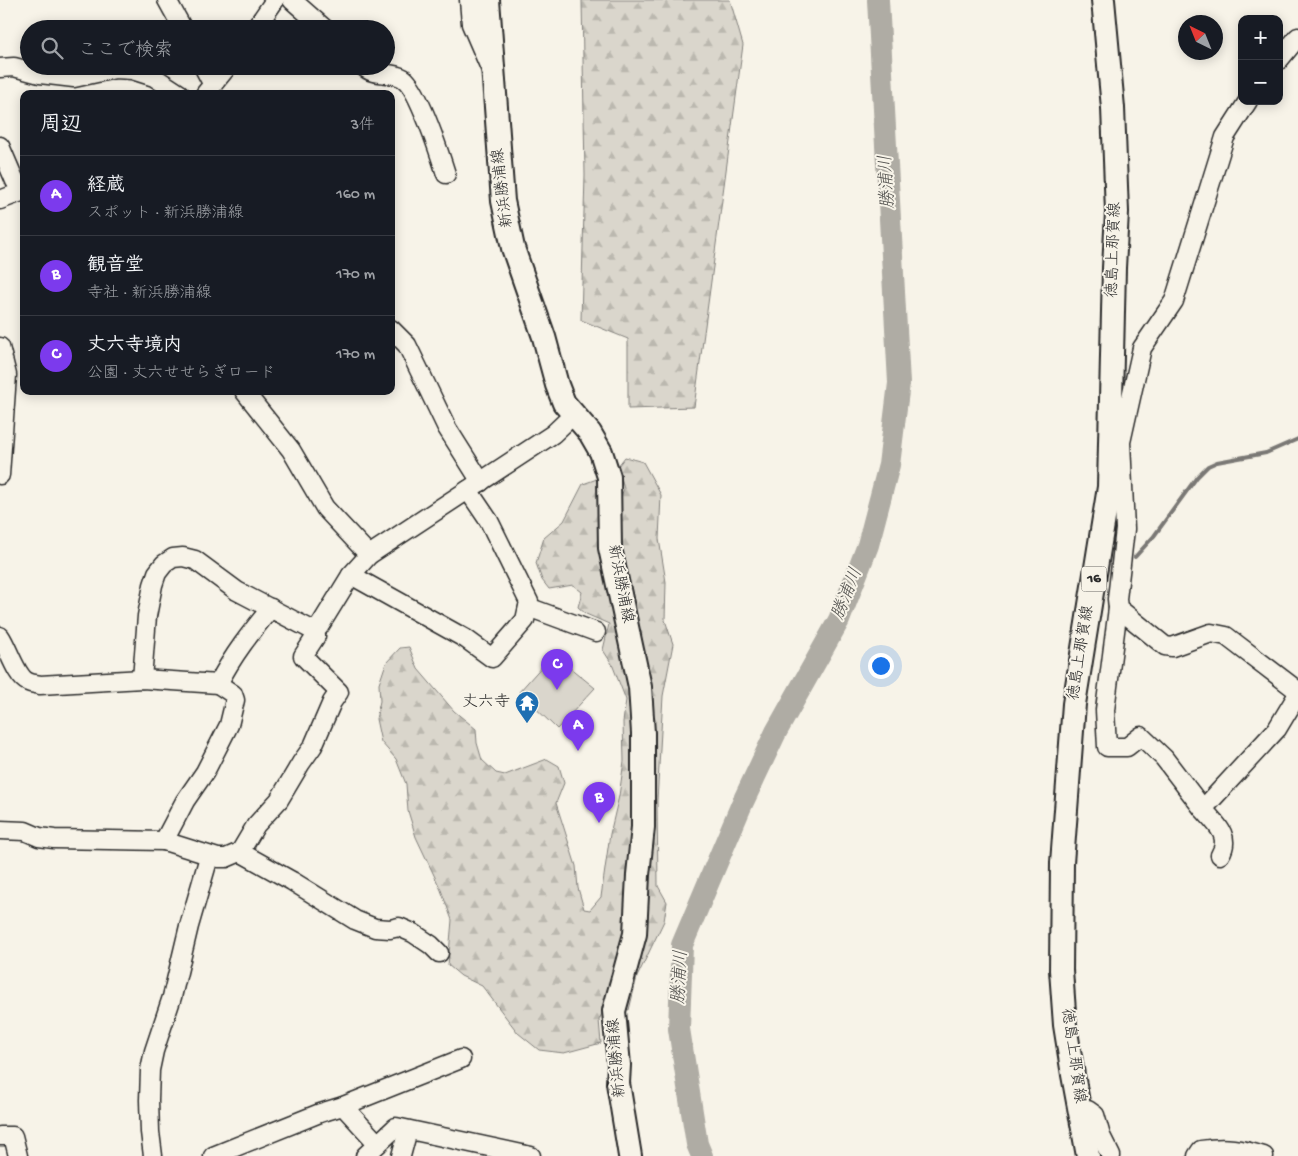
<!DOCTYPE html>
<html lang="ja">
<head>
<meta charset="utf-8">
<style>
  :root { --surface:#171b24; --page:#20242c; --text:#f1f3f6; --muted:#9ea1a6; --line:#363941; --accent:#7c3aed }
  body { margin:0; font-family:"Gochi Hand","Klee One",sans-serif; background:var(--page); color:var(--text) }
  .controls { position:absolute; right:15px; top:15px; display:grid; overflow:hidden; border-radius:10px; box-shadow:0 2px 12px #0003 }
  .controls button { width:45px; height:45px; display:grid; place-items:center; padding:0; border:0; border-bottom:1px solid var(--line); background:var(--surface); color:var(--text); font:25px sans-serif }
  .compass { position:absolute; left:1178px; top:15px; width:45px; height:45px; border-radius:50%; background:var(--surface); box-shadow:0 2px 12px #0003; rotate:317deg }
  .you { position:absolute; left:880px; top:665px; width:18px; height:18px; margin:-12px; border:4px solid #fff; border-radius:50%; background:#1a73e8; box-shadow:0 0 0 8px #1a73e833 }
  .badge { display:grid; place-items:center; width:32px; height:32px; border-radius:50%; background:var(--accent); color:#fff; font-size:16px; font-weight:700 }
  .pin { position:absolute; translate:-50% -41px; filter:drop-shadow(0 1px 2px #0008) }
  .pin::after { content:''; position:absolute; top:26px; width:18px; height:15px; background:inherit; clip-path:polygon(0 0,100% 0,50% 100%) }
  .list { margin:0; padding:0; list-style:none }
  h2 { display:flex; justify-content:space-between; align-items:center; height:65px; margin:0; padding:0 20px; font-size:21px }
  h2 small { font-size:16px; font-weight:400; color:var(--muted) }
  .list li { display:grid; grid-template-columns:32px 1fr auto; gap:15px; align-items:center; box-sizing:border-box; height:80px; padding:0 20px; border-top:1px solid var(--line) }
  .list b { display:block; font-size:19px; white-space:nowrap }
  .list p { margin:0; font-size:16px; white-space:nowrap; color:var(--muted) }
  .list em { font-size:16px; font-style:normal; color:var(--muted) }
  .icon { flex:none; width:28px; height:28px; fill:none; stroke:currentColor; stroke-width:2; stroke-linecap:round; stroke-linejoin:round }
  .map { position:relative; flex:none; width:1298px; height:1156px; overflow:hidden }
  .search { position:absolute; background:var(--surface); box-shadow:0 2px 12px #0003; left:20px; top:20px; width:375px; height:55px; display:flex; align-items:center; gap:12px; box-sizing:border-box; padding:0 18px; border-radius:28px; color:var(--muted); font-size:19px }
  .panel { position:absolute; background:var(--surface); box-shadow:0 2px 12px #0003; left:20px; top:90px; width:375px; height:305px; border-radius:10px }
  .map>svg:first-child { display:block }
  .forest { fill:url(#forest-firs); stroke:#82807c }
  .garden { fill:#dad6cc; stroke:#82807c }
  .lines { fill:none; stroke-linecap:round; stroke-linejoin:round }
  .stream { stroke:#7a7874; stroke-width:4 }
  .river { stroke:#afaca4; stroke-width:22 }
  .minor-casing { stroke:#2b2b2b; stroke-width:21 }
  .major-casing { stroke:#2b2b2b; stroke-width:26 }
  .minor { stroke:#f7f3e8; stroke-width:18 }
  .major { stroke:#f7f3e8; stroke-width:22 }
  .labels { text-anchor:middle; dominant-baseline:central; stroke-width:4; stroke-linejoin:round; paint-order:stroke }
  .shield { fill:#f7f3e8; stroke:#686764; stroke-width:1 }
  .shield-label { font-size:15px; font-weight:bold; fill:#2b2b2b }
  .street-label { font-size:16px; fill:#2b2b2b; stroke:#f7f3e8 }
  .poi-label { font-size:16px; fill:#2b2b2b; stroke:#f7f3e8; text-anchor:end }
  .water-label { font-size:18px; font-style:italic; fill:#53524f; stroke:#f7f3e8 }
</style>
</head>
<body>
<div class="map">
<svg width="1298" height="1156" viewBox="0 0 1298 1156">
  <defs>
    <pattern id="forest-firs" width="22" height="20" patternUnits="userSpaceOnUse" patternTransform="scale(1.25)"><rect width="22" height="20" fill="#dad6cc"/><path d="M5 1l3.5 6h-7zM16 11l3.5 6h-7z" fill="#bbb8af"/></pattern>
  </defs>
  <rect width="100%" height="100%" fill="#f7f3e8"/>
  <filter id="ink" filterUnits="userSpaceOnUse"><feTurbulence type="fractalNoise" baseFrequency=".02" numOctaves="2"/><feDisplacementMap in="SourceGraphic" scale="10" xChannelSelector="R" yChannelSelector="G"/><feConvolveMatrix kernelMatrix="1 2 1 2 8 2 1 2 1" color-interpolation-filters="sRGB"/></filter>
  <g filter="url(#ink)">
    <!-- forest -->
    <g class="forest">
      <polygon points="582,0 730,0 743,45 694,407 628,409 628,339 581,320 585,175"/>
      <polygon points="625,457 643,462 661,495 659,539 666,582 665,620 673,644 663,696 657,801 658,886 667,902 664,921 637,977 629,1010 608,1000 599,1020 601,1043 564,1053 539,1050 518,1033 482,986 461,976 448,965 452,920 441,890 416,837 408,811 406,784 396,759 381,742 376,719 380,701 379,684 386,663 400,648 409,647 418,669 454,711 476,729 477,743 482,760 496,773 505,775 547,759 559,766 564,783 556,803 576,866 578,888 584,909 590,910 601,897 610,834 619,796 624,761 623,722 626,700 612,664 603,650 609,624 586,614 578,607 582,592 573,585 549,589 542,580 536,563 544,538 564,521 583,484 597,479 598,501 617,506 624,489 618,466"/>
    </g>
    <!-- garden -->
    <polygon class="garden" points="553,654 595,688 557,729 519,692"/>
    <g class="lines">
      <!-- stream -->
      <polyline class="stream" points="1135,557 1154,536 1197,477 1208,466 1217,462 1266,453 1298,439"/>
      <!-- river -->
      <polyline class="river" points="702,1156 697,1144 679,1029 682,945 741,806 776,732 839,620 868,545 889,465 899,383 878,0"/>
      <defs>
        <g id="minor">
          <polyline points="167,0 183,29"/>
          <polyline points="292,0 325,29"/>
          <polyline points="469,0 471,24 490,68"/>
          <polyline points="255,29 275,0"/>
          <polyline points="1279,60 1298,37"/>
          <polyline points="203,66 213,85"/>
          <path d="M363,66C375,78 390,70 403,78C418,87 440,155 446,174"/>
          <polyline points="0,68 14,67 40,74 74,78 115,69 132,70 154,77 180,94"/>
          <polyline points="205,94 228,66"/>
          <polyline points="1248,101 1225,137 1174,301 1142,348 1121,442 1125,529 1117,599 1118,608 1165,646 1172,647 1211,633 1226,636 1298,691"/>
          <polyline points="0,146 15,181 24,191"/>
          <polyline points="0,200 24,191"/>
          <polyline points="391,329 407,345 447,428 481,482"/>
          <polyline points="0,347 7,375 0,475"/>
          <polyline points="244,391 291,450 325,508 369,555"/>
          <polyline points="351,575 466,639 492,658 525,620 529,602 489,521 468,490"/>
          <polyline points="528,607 596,632"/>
          <polyline points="1118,608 1105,710 1107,747 1127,747 1141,736 1164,758 1203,809"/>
          <path d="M0,636C8,647 16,677 28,682C32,684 36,684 40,685L142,679L218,684C233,655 251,632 271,608"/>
          <polyline points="142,679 147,616 153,585 157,573 164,564 173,558 183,557 195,560 237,591 314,631 319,627 351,575 369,555 553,434 573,415"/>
          <polyline points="0,830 25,831 39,837 54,839 164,841 218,858 226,858 240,852 256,825 279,800 301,763 313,746 332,702 339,692 303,656 316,636 314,631"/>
          <polyline points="164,841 185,801 205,772 229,725 235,700 233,694 218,684"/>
          <polyline points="240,852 292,881 355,920 375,928 390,929 399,927 413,933 431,945 439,953"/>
          <path d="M1220,855C1232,836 1215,823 1203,809L1277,729L1298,694"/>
          <polyline points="343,1106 378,1144"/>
          <polyline points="1080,1110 1088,1110 1095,1115 1101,1136 1111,1156"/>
          <polyline points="0,1136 13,1136 18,1156"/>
          <polyline points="153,1156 150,1132 149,1100 150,1070 154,1051 172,997 189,926 209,857"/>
          <polyline points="213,1156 320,1113 343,1106 461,1059"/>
          <polyline points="365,1156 396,1127 531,1156"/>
          <polyline points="401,1156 408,1130"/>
          <path d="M1197,1156L1201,1150C1226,1146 1241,1149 1264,1156"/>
        </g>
        <g id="major">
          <polyline points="488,0 503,201 513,248 544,337 557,385 564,403 590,433 601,452 609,477 610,548 640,687 643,733 643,827 638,875 635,934 614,1011 619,1065 618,1083 630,1156"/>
          <polyline points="1088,1156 1073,1075 1065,1025 1061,970 1062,863 1074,704 1109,487 1114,268 1117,212 1113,108 1103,0"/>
        </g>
      </defs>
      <!-- minor casing -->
      <use href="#minor" class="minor-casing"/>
      <!-- major casing -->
      <use href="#major" class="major-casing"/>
      <!-- minor -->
      <use href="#minor" class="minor"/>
      <!-- major -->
      <use href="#major" class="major"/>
    </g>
  </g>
  <!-- icons -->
  <defs>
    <symbol id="temple-pin" viewBox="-11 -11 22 30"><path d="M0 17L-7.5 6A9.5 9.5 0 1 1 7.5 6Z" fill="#1f6fb2" stroke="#f7f3e8"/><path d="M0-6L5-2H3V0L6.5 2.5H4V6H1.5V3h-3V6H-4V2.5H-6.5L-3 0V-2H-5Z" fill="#fff"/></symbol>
  </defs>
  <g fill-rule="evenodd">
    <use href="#temple-pin" x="513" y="689" width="28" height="38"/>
  </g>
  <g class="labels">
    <!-- shield labels -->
    <rect class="shield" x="1081.5" y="566.5" width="25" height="25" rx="4"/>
    <g class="shield-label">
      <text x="1094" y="579">16</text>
    </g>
    <!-- street labels -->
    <g class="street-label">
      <text transform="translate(504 188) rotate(-97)">新浜勝浦線</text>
      <text transform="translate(1115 250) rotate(-88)">徳島上那賀線</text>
      <text transform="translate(619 584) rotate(79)">新浜勝浦線</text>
      <text transform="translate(1082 653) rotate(-81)">徳島上那賀線</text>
      <text transform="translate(1072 1056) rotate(82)">徳島上那賀線</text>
      <text transform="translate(618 1058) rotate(-95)">新浜勝浦線</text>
    </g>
    <!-- poi labels -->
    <g class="poi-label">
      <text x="510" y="703">丈六寺</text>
    </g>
    <!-- water labels -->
    <g class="water-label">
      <text transform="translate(888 182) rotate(-93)">勝浦川</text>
      <text transform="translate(848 594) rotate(-68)">勝浦川</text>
      <text transform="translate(681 977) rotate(-87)">勝浦川</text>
    </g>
  </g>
</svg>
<div class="controls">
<button>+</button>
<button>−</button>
</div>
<svg class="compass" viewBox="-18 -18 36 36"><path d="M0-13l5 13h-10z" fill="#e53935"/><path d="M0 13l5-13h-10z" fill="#9ea1a6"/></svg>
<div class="you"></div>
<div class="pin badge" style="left:578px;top:751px">A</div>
<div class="pin badge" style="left:599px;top:823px">B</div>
<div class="pin badge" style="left:557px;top:690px">C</div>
<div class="search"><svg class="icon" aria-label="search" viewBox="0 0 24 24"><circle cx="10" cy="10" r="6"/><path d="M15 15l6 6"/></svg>ここで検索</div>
<section class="panel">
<h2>周辺<small>3件</small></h2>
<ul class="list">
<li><span class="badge">A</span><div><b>経蔵</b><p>スポット · 新浜勝浦線</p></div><em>160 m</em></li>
<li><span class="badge">B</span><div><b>観音堂</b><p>寺社 · 新浜勝浦線</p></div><em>170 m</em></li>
<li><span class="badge">C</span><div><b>丈六寺境内</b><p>公園 · 丈六せせらぎロード</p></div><em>170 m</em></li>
</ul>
</section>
</div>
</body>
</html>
